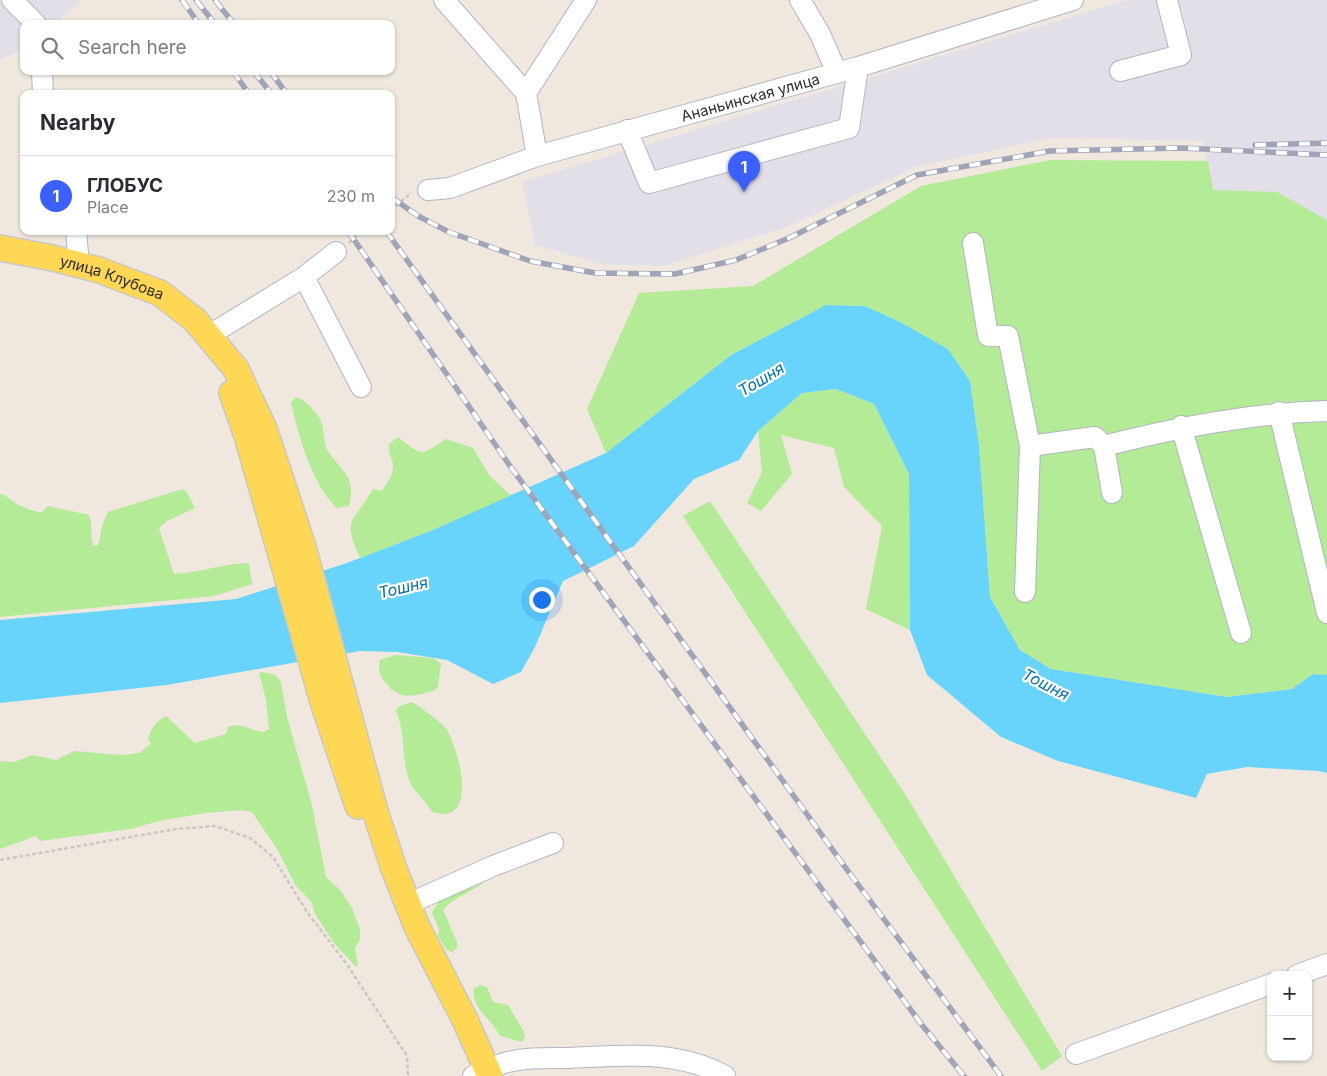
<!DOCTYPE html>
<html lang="en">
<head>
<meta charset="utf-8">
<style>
  :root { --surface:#fff; --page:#f2f2f3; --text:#2b2b33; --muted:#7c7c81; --line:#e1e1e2; --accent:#3c60ff }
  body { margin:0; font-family:Inter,sans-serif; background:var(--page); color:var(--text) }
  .controls { position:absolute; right:15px; bottom:15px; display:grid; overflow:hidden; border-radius:10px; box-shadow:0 1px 4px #0004 }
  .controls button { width:45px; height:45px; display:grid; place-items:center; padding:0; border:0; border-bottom:1px solid var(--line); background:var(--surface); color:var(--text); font:25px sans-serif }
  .you { position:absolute; left:541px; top:599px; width:18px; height:18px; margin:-12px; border:4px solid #fff; border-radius:50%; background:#1a73e8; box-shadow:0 0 0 8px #1a73e833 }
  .badge { display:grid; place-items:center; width:32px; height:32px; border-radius:50%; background:var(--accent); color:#fff; font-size:16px; font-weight:700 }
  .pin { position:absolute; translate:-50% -41px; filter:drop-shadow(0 1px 2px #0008) }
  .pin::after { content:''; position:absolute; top:26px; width:18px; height:15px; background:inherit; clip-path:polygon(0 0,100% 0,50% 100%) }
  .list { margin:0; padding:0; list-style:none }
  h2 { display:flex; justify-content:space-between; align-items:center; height:65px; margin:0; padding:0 20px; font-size:21px }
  h2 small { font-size:16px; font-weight:400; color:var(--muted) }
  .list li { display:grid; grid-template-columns:32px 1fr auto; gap:15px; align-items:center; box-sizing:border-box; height:80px; padding:0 20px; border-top:1px solid var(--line) }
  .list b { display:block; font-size:19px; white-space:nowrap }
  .list p { margin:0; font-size:16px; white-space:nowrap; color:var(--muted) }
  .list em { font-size:16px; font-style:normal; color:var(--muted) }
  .icon { flex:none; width:28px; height:28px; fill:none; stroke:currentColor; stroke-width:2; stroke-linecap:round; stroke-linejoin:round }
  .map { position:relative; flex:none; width:1327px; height:1076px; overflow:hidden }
  .search { position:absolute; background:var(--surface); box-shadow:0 1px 4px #0004; left:20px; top:20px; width:375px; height:55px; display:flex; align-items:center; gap:12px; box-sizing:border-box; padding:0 18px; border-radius:10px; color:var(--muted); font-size:19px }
  .panel { position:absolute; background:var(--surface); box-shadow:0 1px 4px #0004; left:20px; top:90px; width:375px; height:145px; border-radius:10px }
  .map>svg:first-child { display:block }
  .industrial { fill:#e2dfe8 }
  .green { fill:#b3eb96 }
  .water { fill:#68d4fb }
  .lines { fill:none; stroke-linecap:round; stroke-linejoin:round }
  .minor-casing { stroke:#b2b5c2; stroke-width:22 }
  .major-casing { stroke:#c8c8c8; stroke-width:28 }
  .path { stroke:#c8c8c8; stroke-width:2.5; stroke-dasharray:4 2.5; stroke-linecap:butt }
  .minor { stroke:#fff; stroke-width:20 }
  .major { stroke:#fed755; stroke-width:25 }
  .rail-casing { stroke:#a0a4b9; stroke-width:5.5 }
  .rail { stroke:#fff; stroke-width:4; stroke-dasharray:11; stroke-linecap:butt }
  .labels { text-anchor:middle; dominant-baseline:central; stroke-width:4.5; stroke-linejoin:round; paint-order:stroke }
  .street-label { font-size:15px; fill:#2d2d2d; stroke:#fff }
  .water-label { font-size:16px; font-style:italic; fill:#0072ae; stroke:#fff }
</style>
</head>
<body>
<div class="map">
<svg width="1327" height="1076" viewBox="0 0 1327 1076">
  <rect width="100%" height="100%" fill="#f0e8de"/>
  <!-- industrial -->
  <g class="industrial">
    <polygon points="0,0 82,0 54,24 24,24 24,49 0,60"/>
    <polygon points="1127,0 1327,0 1327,220 1277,192 1213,190 1203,141 1052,138 915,167 789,226 664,266 602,264 535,245 522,182"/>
  </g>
  <!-- green -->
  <g class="green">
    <polygon points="1050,160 1208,161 1213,190 1277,192 1327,220 1327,675 1313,674 1292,689 1227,697 1051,669 1020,650 990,597 979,445 970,381 948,349 900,322 865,306 826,305 731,355 606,453 587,409 639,293 753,286 921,186"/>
    <polygon points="836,389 874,404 909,474 910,630 866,609 882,526 844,487 834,448 781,435 792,474 761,511 747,503 762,472 758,431 802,393"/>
    <path d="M296,397C305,400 317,412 321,421C325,431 322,442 328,451C342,472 357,477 349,506L337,508C312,485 298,435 291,402Z"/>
    <path d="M398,437C423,457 420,456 446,439L473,448L489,475L511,496L433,530L360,558C341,516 354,523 373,489L382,491C387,484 394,473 393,464C391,456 388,452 389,444Z"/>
    <path d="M183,489L186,491L195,508L167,521L159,528L174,574C199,573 224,563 249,563L252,584L214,596L0,617V494C7,495 9,499 14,502C22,508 32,510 41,513L48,506L89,515C93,525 90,535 93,546L98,545L103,523L108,512Z"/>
    <polygon points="710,501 907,797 1062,1056 1042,1071 683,516"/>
    <path d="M395,655L433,658L441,664L438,687L434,691C412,696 399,701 385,682C379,674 378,670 380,660Z"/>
    <path d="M263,672L276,675L281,683L287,717L312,805L326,877L341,891L352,908L360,929V940L355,948L358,965L356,967L334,943L315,914L311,901L296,886L277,849L252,812L241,810L206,813L164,820L130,829L40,841L36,836L0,849V761L14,762L33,755L56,760L74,751L121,755L139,753L151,744L148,739C151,728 156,721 166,716L195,743L226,734L228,727C242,722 251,731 264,732L269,729L266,700L259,673Z"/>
    <path d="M411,702C417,704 444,724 447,730C459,751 480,827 432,812C426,801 413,791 409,780C401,758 406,733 396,711L398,707Z"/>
    <path d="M489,878C476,891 454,896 443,910L457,942V948L452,952L447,950L438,936L439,929L432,913C441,891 468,886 489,878Z"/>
    <path d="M481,985L487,987L493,1002L508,1005L524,1032L525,1037L522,1042L500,1036C492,1019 470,1008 474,988Z"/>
  </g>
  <!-- water -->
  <polygon class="water" points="826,305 865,306 900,322 948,349 970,381 979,445 990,597 1020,650 1051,669 1227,697 1292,689 1313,674 1327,675 1327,773 1318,771 1247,767 1207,774 1196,798 1058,761 1001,737 927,675 910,630 909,474 874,404 836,389 802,393 758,431 739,460 694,479 634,546 563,581 535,647 521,672 493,684 447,660 397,652 360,651 167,685 0,703 0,620 236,599 347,563 433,530 606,453 731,355"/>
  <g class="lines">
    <defs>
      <g id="minor">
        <polyline points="12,0 36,24"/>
        <polyline points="444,0 526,93 537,156"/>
        <polyline points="800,0 820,34 837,73"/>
        <polyline points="42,71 43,94"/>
        <polyline points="1120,71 1181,55 1167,0"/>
        <polyline points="526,93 586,0"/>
        <polyline points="627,130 649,183 849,128 858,67"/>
        <path id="s1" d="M428,190L450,188L537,156L858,67L1073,0"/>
        <polyline points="76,231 79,264"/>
        <polyline points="973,243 988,336 1008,336 1030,446 1025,592"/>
        <polyline points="304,277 361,387"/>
        <polyline points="208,336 304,277 336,252"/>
        <polyline points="1279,412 1327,613"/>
        <polyline points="1181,426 1241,633"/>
        <path d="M1030,446L1095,437L1104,446C1178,427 1251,413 1327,411"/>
        <polyline points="1104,446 1112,493"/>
        <polyline points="408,904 493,866 553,843"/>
        <polyline points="1297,975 1327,964"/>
        <polyline points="1076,1054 1271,984"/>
        <path d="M473,1076C483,1071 494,1066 504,1063C525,1057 548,1058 569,1058C621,1056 677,1049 725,1076"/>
      </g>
      <g id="major">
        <path id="s2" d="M0,248L53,258L99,270L160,293L195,320L236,369L265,431L303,547L375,811L394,869L417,927L465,1020L490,1076"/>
        <polyline points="232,393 247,436 323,702 358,806"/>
      </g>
    </defs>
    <!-- minor casing -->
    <use href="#minor" class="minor-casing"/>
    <!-- major casing -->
    <use href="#major" class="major-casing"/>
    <!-- path -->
    <g class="path">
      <polyline points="391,210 411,193"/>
      <polyline points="349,243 363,231"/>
      <polyline points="0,860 176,829 215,826 250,838 273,857 307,912 346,963 407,1056 408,1076"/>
    </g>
    <!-- minor -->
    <use href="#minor" class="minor"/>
    <!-- major -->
    <use href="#major" class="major"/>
    <defs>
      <g id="rail">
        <polyline points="182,0 199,24"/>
        <polyline points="196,0 215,24"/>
        <polyline points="215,0 234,24"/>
        <polyline points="233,71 249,94"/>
        <polyline points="253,71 272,94"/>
        <polyline points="270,71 287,94"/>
        <polyline points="1255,145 1327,143"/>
        <polyline points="391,197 418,216 449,232 530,261 595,273 675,274 736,260 789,238 917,175 1050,151 1181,148 1327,155"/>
        <polyline points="348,231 510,466 922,1025 964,1076"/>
        <polyline points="386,231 845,867 1001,1076"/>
      </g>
    </defs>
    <!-- rail casing -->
    <use href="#rail" class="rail-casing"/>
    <!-- rail -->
    <use href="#rail" class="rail"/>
  </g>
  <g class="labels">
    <!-- street labels -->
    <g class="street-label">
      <text stroke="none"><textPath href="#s1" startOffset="336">Ананьинская улица</textPath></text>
      <text stroke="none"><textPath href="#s2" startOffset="116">улица Клубова</textPath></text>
    </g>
    <!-- water labels -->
    <g class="water-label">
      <text transform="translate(761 379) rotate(-31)">Тошня</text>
      <text transform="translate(403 587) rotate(-13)">Тошня</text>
      <text transform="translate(1046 684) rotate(27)">Тошня</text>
    </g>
  </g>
</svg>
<div class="controls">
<button>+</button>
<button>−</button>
</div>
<div class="you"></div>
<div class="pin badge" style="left:744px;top:192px">1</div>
<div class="search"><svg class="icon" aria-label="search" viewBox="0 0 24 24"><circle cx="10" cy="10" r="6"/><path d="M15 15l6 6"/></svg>Search here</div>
<section class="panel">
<h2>Nearby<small></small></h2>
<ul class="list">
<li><span class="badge">1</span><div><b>ГЛОБУС</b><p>Place</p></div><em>230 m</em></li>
</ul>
</section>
</div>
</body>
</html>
